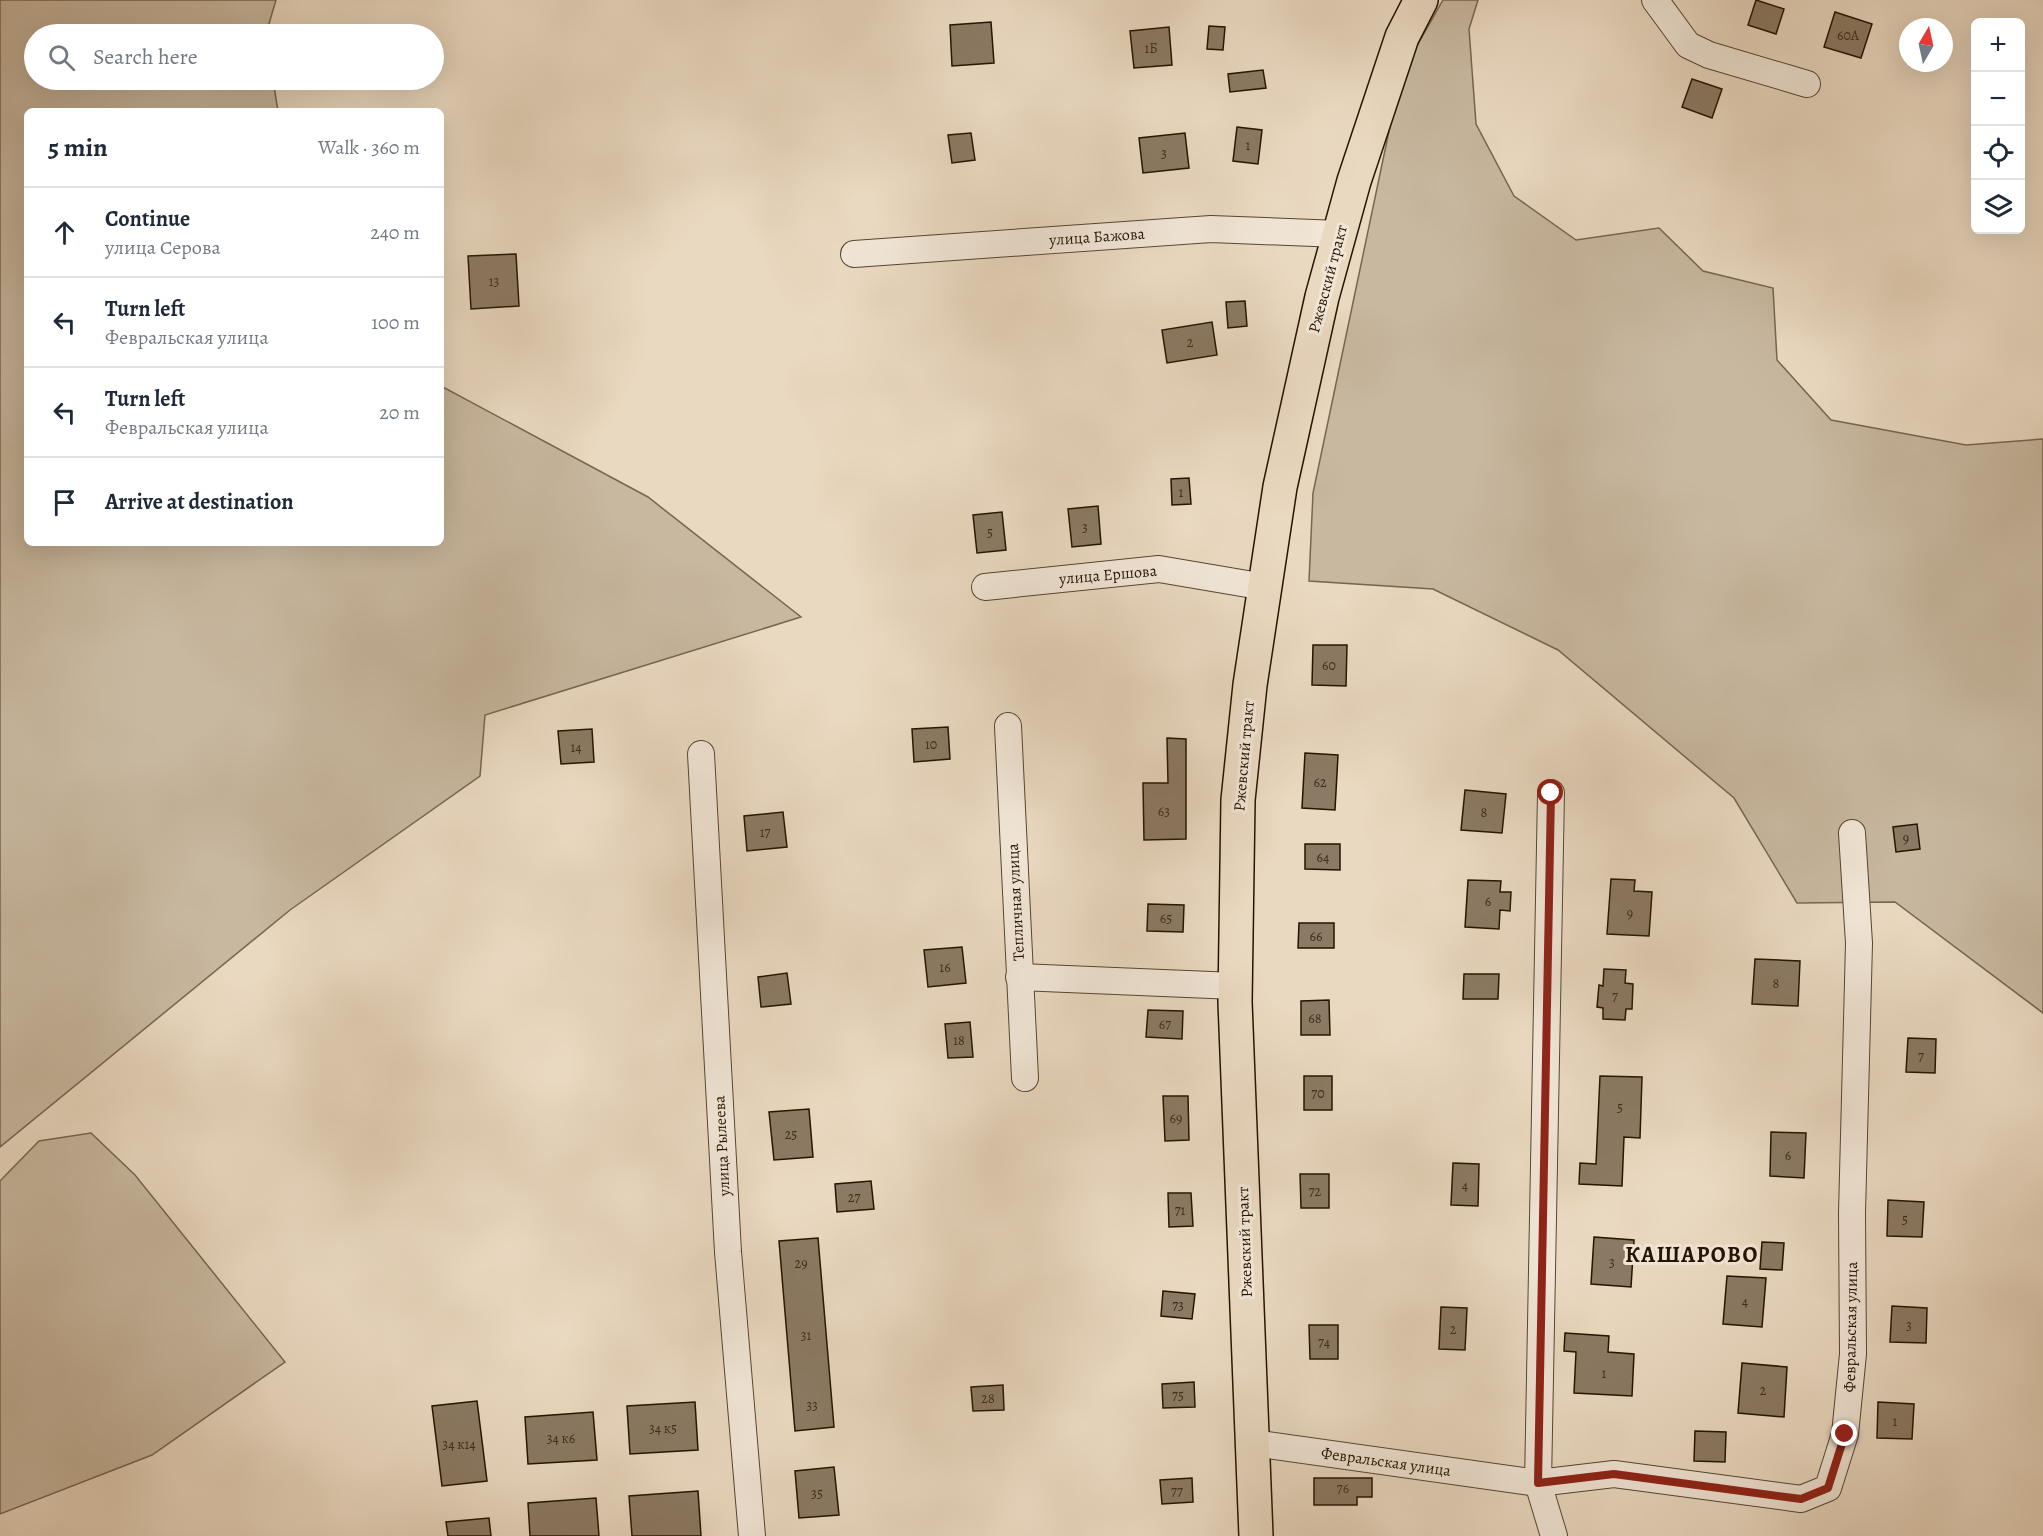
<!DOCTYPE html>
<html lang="en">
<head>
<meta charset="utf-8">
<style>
  :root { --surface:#fff; --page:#f6f6f7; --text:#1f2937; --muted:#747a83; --line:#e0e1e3 }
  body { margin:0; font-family:Alegreya,serif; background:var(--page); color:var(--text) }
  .controls { position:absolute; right:18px; top:18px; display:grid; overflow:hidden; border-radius:9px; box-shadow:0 6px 24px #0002 }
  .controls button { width:54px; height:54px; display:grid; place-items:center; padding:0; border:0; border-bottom:2px solid var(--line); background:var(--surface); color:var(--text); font:30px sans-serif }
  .compass { position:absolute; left:1899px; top:18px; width:54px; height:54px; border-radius:50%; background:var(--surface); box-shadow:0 6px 24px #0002; rotate:9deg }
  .stop { position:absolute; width:18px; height:18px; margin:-14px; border:4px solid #8f2418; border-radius:50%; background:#fff }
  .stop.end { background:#8f2418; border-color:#fff; box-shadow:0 2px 6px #0008 }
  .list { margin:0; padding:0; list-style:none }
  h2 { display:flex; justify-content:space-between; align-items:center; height:78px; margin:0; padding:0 24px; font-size:26px }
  h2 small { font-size:20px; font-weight:400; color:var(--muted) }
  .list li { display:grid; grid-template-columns:39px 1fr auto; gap:18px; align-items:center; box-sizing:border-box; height:90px; padding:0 24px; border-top:2px solid var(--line) }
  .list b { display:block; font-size:22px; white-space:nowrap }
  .list p { margin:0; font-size:20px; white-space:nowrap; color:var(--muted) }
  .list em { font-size:20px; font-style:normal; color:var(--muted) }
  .icon { flex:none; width:33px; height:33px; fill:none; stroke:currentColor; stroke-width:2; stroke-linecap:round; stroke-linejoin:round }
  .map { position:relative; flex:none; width:2043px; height:1536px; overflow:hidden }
  .search { position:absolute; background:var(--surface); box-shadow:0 6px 24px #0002; left:24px; top:24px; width:420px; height:66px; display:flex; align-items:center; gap:15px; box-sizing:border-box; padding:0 21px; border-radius:33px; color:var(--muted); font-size:22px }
  .panel { position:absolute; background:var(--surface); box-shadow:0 6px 24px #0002; left:24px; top:108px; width:420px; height:438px; border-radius:9px }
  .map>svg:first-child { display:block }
  .green { fill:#c8b8a0; stroke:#766650; stroke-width:1.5 }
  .building { fill:#8b7a64; stroke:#241400; stroke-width:1.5 }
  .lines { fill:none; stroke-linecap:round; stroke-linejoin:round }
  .minor-casing { stroke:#564530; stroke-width:28 }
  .major-casing { stroke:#241400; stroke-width:36 }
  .minor { stroke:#f1e6d7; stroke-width:26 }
  .major { stroke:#ead9c1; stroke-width:33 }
  .route { stroke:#8f2418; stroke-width:8 }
  .labels { text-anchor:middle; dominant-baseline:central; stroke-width:6; stroke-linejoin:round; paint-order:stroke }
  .number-label { font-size:14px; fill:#3e2e19 }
  .street-label { font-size:16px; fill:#241400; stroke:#f1e6d7 }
  .district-label { font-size:22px; font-weight:bold; letter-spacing:1.5px; fill:#241400; stroke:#f1e6d7 }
</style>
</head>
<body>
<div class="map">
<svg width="2043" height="1536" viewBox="0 0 2043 1536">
  <rect width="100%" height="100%" fill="#ead9c1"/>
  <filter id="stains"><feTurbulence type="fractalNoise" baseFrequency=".00333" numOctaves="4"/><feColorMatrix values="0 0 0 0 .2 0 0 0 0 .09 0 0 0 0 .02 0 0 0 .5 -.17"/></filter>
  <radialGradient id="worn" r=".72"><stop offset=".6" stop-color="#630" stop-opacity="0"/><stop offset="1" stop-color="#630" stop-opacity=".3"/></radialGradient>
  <!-- green -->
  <g class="green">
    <polygon points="0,0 276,0 266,34 34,34 34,80 273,80 278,111 27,111 27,543 441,543 441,386 648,497 801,617 485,715 480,776 290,910 0,1147"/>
    <polygon points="1443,0 1478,0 1469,29 1476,124 1514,196 1576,240 1659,228 1703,271 1773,288 1777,360 1831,420 1966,445 2043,439 2043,1013 1895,902 1797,903 1734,798 1558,650 1433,589 1309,581 1313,493 1401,74"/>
    <polygon points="91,1133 135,1175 285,1362 152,1455 0,1514 0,1181 39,1141"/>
  </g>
  <!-- building -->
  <g class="building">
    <polygon points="1756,0 1784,9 1776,34 1748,25"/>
    <polygon points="1835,12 1872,24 1861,58 1824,47"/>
    <polygon points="991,22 994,63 952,66 950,25"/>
    <polygon points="1209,26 1225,27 1223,50 1207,49"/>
    <polygon points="1169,27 1172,65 1134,68 1130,31"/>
    <polygon points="1263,70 1266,88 1230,92 1228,74"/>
    <polygon points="1692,79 1722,89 1712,118 1682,107"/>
    <polygon points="1237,127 1262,130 1258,164 1233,161"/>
    <polygon points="971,133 975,160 952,163 948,135"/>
    <polygon points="1185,133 1189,168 1143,173 1139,138"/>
    <polygon points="516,254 519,306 471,309 468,256"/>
    <polygon points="1245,301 1247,326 1228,328 1226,302"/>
    <polygon points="1212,322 1217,355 1167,363 1162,330"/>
    <polygon points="1189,478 1191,504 1172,505 1171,479"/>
    <polygon points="1098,506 1101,544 1072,547 1068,509"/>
    <polygon points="1002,512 1006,550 977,553 973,515"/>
    <polygon points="1313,645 1347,645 1346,686 1312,685"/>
    <polygon points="948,727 950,759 914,762 912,729"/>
    <polygon points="592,729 594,762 561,764 558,731"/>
    <polygon points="1167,738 1186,739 1186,839 1144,840 1143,783 1168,783"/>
    <polygon points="1305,753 1338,755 1335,810 1302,808"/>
    <polygon points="1465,790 1506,794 1502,833 1461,830"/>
    <polygon points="783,812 787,847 747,851 744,816"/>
    <polygon points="1917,824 1920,849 1896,852 1893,827"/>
    <polygon points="1305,844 1340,844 1340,870 1305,869"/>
    <polygon points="1611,879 1635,880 1634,891 1652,892 1649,936 1607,934"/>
    <polygon points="1468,880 1501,881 1500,892 1511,892 1510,911 1500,910 1499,929 1465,927"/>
    <polygon points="1148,904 1184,905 1183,932 1147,931"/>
    <polygon points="1299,923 1334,923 1334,948 1298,948"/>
    <polygon points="962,947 966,983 928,987 924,950"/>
    <polygon points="1755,959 1800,961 1798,1006 1752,1004"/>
    <polygon points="1604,969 1626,970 1625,983 1633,984 1632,1009 1626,1009 1625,1020 1603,1019 1603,1008 1597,1007 1599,985 1603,986"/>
    <polygon points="787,973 791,1004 761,1007 758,977"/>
    <polygon points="1464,974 1499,974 1498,999 1463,999"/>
    <polygon points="1329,1000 1330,1035 1301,1035 1301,1001"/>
    <polygon points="1148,1010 1183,1011 1182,1039 1146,1037"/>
    <polygon points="970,1022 973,1057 948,1058 945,1024"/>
    <polygon points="1908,1038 1936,1039 1935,1073 1906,1072"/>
    <rect x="1304" y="1076" width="28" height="34"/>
    <polygon points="1600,1076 1642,1077 1640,1138 1624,1137 1622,1186 1579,1184 1580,1163 1596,1164"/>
    <polygon points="1163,1096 1188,1096 1189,1140 1165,1141"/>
    <polygon points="809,1109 813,1157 774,1160 769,1112"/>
    <polygon points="1771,1132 1806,1133 1804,1178 1770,1176"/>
    <polygon points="1453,1163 1479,1164 1478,1206 1451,1205"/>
    <polygon points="1300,1174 1329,1174 1329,1208 1301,1208"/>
    <polygon points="871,1181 874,1209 837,1212 835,1184"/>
    <polygon points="1168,1193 1191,1193 1193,1226 1169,1227"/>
    <polygon points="1888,1200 1924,1202 1922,1237 1887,1236"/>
    <polygon points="1594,1237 1634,1240 1631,1287 1591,1284"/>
    <polygon points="818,1238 834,1427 795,1431 779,1241"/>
    <polygon points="1762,1242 1784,1243 1782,1270 1760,1269"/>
    <polygon points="1727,1276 1766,1278 1762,1327 1723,1324"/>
    <polygon points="1163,1291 1195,1294 1192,1319 1161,1316"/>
    <polygon points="1892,1306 1927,1308 1926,1343 1890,1342"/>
    <polygon points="1441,1307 1467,1308 1465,1350 1439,1349"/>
    <polygon points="1309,1325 1338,1325 1338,1359 1310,1359"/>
    <polygon points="1565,1333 1609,1336 1608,1352 1634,1354 1632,1396 1574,1393 1576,1352 1564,1351"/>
    <polygon points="1742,1363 1787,1367 1784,1417 1738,1413"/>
    <polygon points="1194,1382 1195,1407 1163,1408 1162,1384"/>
    <polygon points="1003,1385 1004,1410 973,1411 971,1387"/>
    <polygon points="477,1401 487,1481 442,1486 432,1406"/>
    <polygon points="695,1402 698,1450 630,1454 627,1406"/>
    <polygon points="1878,1402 1914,1404 1912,1439 1877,1438"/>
    <polygon points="593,1412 597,1460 528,1464 525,1417"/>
    <polygon points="1695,1431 1726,1432 1725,1462 1694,1461"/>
    <polygon points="834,1467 839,1515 799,1518 795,1471"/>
    <polygon points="1192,1478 1193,1502 1162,1504 1160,1480"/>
    <polygon points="1314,1478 1372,1478 1372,1497 1357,1497 1357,1505 1314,1505"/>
    <polygon points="698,1491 701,1536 632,1536 629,1496"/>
    <polygon points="596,1498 599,1536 530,1536 528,1503"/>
    <polygon points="489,1518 491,1536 448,1536 446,1522"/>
  </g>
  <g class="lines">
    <defs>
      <g id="minor">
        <polyline points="1655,0 1688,45 1709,55 1807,84"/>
        <polyline points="854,254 1211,229 1339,234"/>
        <polyline points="985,587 1159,569 1265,587"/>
        <polyline points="1008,726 1025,1078"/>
        <polyline points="701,754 728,1252 752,1536"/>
        <polyline points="1551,793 1538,1483 1554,1536"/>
        <polyline points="1019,977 1235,986"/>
        <polyline points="1253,1443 1538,1483 1614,1474 1801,1499 1828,1488 1845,1434 1853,1354 1852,1213 1859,943 1852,833"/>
      </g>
      <polyline id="major" points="1256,1536 1235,1002 1238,800 1250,685 1280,487 1322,297 1354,181 1402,37 1421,0"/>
    </defs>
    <!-- minor casing -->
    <use href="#minor" class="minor-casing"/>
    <!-- major casing -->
    <use href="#major" class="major-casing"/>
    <!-- minor -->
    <use href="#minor" class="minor"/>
    <!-- major -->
    <use href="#major" class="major"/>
  </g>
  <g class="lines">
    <!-- route -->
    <polyline class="route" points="1551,793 1538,1483 1614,1474 1801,1499 1828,1488 1845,1434"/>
  </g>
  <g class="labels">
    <!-- number labels -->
    <g class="number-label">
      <text x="1848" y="35">60А</text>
      <text x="1151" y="48">1Б</text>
      <text x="1248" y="145">1</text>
      <text x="1164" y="153">3</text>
      <text x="494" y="281">13</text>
      <text x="1190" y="342">2</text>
      <text x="1181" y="492">1</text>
      <text x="1085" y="527">3</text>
      <text x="990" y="532">5</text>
      <text x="1329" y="665">60</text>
      <text x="931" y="744">10</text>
      <text x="576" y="747">14</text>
      <text x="1320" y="782">62</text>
      <text x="1164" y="811">63</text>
      <text x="1484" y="812">8</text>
      <text x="765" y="832">17</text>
      <text x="1906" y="838">9</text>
      <text x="1323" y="857">64</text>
      <text x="1488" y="901">6</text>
      <text x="1630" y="913">9</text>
      <text x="1166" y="918">65</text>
      <text x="1316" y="936">66</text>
      <text x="945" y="967">16</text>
      <text x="1776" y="983">8</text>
      <text x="1615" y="996">7</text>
      <text x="1315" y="1018">68</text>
      <text x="1165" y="1024">67</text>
      <text x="959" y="1040">18</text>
      <text x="1921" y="1056">7</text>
      <text x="1318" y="1093">70</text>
      <text x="1620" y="1107">5</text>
      <text x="1176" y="1118">69</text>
      <text x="791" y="1134">25</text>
      <text x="1788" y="1155">6</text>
      <text x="1465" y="1185">4</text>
      <text x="1315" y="1191">72</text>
      <text x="854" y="1197">27</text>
      <text x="1180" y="1210">71</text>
      <text x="1905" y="1219">5</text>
      <text x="1612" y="1262">3</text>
      <text x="801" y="1263">29</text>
      <text x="1745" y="1301">4</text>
      <text x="1178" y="1305">73</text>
      <text x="1909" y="1325">3</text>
      <text x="1453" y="1329">2</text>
      <text x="806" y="1335">31</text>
      <text x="1324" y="1342">74</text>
      <text x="1604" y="1373">1</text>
      <text x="1763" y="1390">2</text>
      <text x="1178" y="1395">75</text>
      <text x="988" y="1398">28</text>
      <text x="812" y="1405">33</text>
      <text x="1895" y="1421">1</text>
      <text x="663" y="1428">34 к5</text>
      <text x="561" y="1438">34 к6</text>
      <text x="459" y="1444">34 к14</text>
      <text x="1343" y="1488">76</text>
      <text x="1177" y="1491">77</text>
      <text x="817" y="1493">35</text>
    </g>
    <!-- street labels -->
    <g class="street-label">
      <text transform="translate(1097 237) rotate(-4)">улица Бажова</text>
      <text transform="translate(1328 279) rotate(-75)">Ржевский тракт</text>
      <text transform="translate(1108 575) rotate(-5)">улица Ершова</text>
      <text transform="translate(1244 756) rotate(-85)">Ржевский тракт</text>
      <text transform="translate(1016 902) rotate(-93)">Тепличная улица</text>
      <text transform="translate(722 1146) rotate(-93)">улица Рылеева</text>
      <text transform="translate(1245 1242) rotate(-92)">Ржевский тракт</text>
      <text transform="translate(1851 1327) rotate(-89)">Февральская улица</text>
      <text transform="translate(1386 1462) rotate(8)">Февральская улица</text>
    </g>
    <!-- district labels -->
    <g class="district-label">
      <text x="1692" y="1255">КАШАРОВО</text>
    </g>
  </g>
  <rect width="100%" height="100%" filter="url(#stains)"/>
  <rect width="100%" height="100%" fill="url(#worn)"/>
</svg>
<div class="controls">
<button>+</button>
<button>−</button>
<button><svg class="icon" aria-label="locate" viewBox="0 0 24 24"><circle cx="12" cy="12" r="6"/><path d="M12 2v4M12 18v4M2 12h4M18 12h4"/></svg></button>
<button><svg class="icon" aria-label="layers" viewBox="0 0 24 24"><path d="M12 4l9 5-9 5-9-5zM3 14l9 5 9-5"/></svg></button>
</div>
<svg class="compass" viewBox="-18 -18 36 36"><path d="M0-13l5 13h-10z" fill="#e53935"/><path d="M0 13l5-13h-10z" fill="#747a83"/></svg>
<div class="stop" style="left:1551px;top:793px"></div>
<div class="stop end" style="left:1845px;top:1434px"></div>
<div class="search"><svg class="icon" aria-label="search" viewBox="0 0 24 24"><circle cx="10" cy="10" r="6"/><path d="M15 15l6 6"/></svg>Search here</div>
<section class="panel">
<h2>5 min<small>Walk · 360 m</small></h2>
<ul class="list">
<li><svg class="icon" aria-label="ahead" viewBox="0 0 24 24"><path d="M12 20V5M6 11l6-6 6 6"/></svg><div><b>Continue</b><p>улица Серова</p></div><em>240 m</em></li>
<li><svg class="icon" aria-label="left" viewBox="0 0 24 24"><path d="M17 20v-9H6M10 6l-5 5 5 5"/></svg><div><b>Turn left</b><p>Февральская улица</p></div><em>100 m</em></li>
<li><svg class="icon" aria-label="left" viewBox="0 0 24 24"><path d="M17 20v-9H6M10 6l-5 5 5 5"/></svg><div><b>Turn left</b><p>Февральская улица</p></div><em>20 m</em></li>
<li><svg class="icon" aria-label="arrive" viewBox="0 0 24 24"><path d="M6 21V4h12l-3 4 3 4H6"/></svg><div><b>Arrive at destination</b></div></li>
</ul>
</section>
</div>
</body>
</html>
